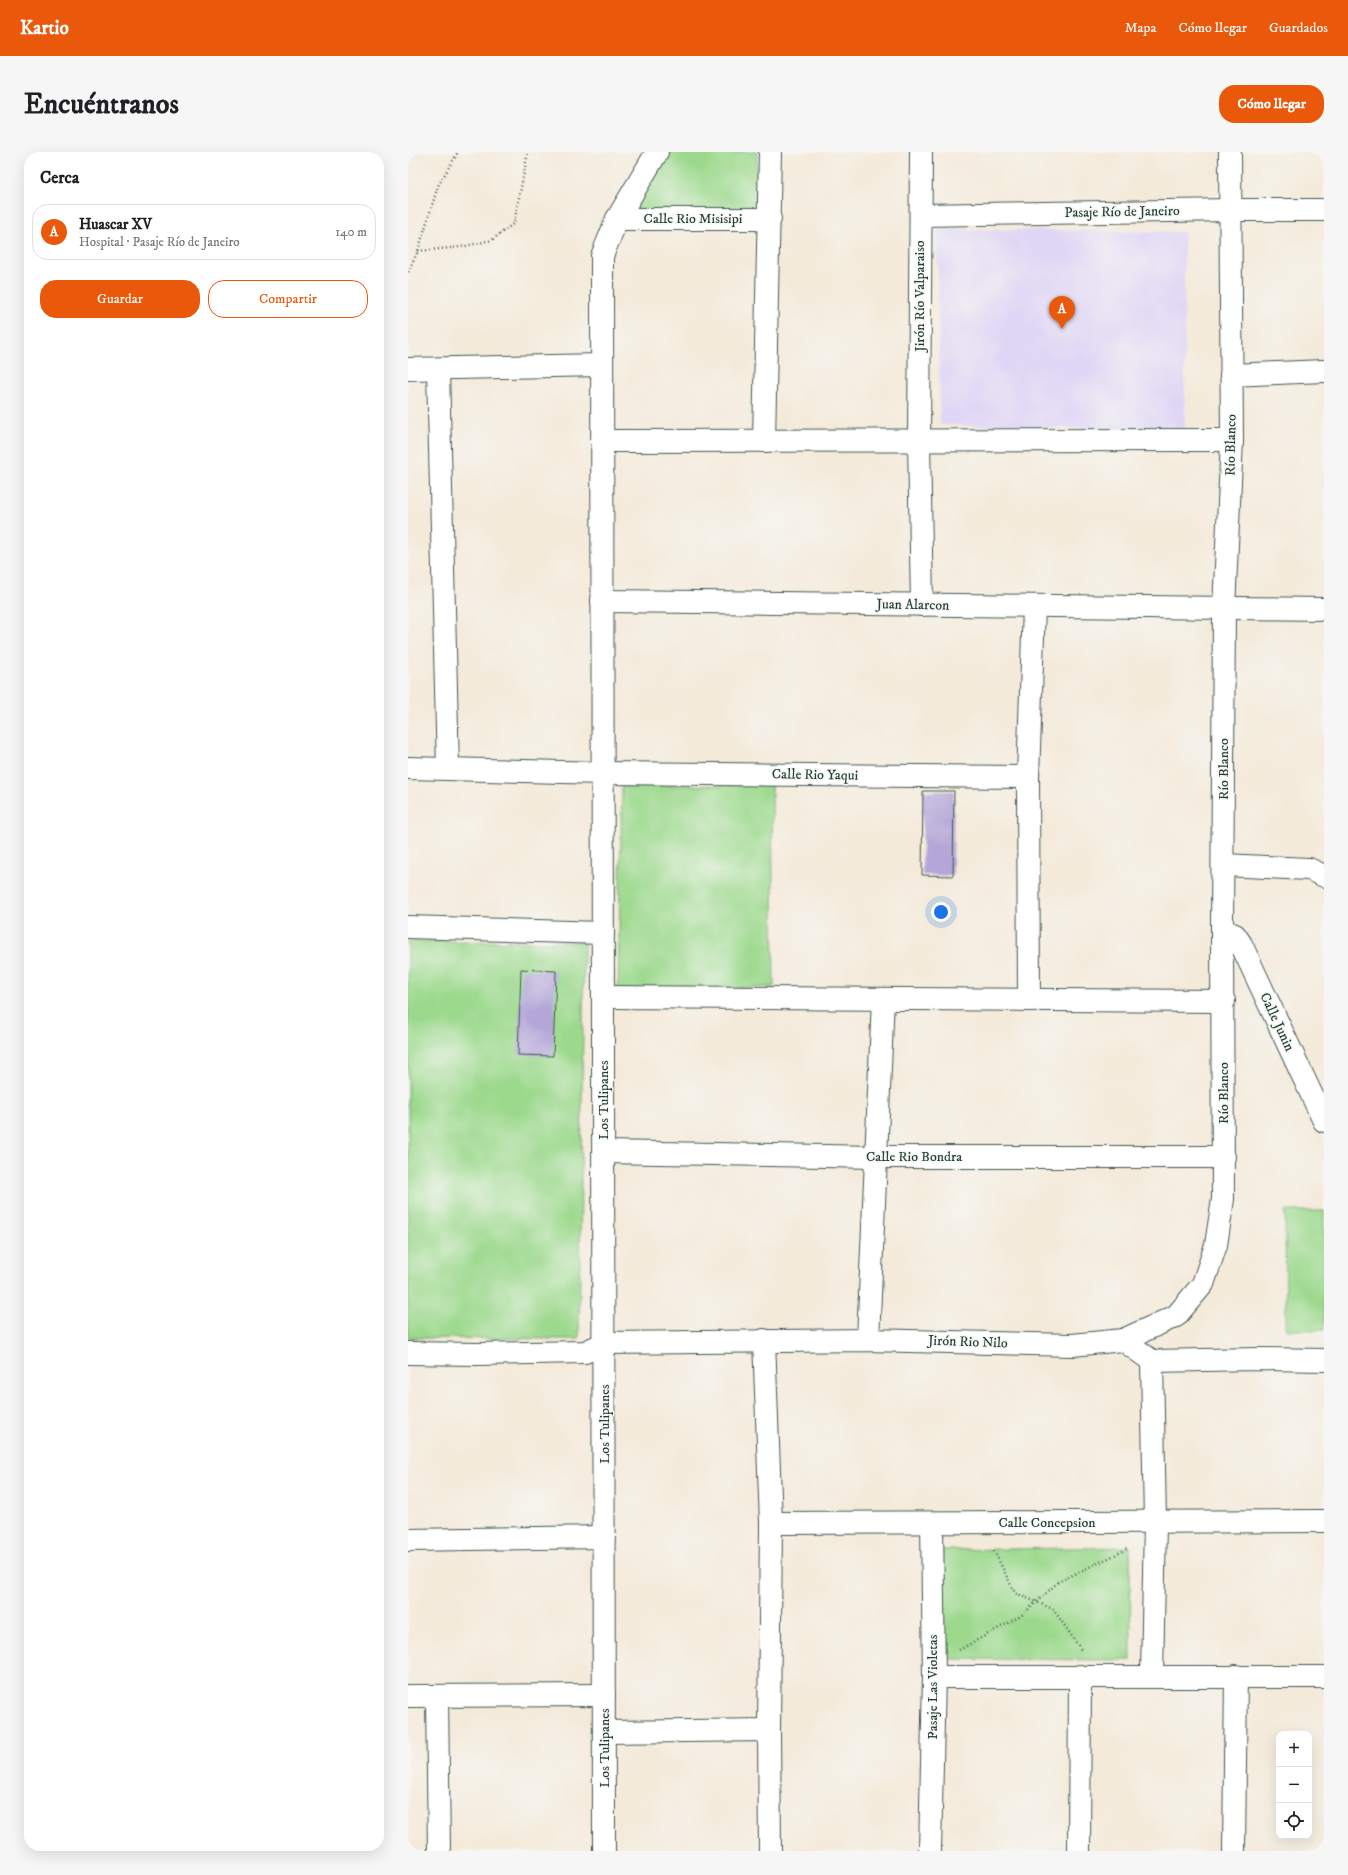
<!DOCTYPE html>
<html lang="es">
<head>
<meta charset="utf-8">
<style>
  :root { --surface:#fff; --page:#f6f6f6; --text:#202124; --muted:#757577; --line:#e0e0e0; --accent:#ea580c }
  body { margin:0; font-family:"IM FELL DW Pica",serif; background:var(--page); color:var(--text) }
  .controls { position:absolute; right:12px; bottom:12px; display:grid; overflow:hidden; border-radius:8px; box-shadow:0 4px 16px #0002 }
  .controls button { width:36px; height:36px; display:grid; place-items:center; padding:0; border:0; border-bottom:1px solid var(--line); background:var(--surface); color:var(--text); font:20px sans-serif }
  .you { position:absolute; left:533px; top:760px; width:14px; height:14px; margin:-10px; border:3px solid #fff; border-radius:50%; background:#1a73e8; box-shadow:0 0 0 6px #1a73e833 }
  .badge { display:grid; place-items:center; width:26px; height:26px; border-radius:50%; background:var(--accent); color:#fff; font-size:13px; font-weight:700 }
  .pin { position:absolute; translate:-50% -33px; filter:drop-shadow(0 1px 2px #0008) }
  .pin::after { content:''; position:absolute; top:21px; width:14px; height:12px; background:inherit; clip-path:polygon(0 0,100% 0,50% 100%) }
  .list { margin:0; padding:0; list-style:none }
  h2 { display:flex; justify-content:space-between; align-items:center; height:52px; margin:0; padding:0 16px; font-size:17px }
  h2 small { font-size:13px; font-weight:400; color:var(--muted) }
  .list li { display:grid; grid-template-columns:26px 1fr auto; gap:12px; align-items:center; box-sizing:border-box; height:56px; margin:0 8px 8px; padding:0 8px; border:1px solid var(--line); border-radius:16px }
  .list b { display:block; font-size:15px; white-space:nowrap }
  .list p { margin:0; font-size:13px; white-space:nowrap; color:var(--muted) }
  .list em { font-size:13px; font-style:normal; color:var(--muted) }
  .actions { display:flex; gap:8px; padding:12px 16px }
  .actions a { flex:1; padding:9px 0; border:1px solid var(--accent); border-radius:16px; text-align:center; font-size:14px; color:var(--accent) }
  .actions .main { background:var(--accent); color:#fff }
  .icon { flex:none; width:22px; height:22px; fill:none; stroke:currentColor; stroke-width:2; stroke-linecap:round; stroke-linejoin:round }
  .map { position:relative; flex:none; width:916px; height:1699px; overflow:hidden; border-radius:16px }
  header { display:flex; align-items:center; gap:24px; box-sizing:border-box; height:56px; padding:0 20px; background:var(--accent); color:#fff }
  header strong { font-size:19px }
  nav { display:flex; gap:22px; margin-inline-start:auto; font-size:14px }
  .intro { display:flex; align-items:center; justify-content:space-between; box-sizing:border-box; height:96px; padding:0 24px }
  h1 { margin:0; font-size:28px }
  .button { padding:10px 18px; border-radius:16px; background:var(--accent); color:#fff; font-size:14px; font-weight:700 }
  main { display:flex; gap:24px; padding:0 24px }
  aside { flex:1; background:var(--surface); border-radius:16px; box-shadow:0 4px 16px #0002 }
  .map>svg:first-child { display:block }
  .built { fill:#dfd5f5 }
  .green { fill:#9cd98d; stroke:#5e8b60 }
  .building { fill:#b4a7d8 }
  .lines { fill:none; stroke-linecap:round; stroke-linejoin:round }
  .minor-casing { stroke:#3f574d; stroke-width:24 }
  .path { stroke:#3f574d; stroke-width:2.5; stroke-dasharray:1 3; stroke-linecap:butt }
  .minor { stroke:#fff; stroke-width:22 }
  .labels { text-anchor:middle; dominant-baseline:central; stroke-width:3; stroke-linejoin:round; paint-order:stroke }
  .street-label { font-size:14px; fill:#1f3d34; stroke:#f6f6f2 }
</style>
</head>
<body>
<header>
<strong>Kartio</strong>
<nav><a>Mapa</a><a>Cómo llegar</a><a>Guardados</a></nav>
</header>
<div class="intro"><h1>Encuéntranos</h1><a class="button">Cómo llegar</a></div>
<main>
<aside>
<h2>Cerca<small></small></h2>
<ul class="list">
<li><span class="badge">A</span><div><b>Huascar XV</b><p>Hospital · Pasaje Río de Janeiro</p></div><em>140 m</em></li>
</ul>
<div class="actions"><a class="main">Guardar</a><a>Compartir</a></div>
</aside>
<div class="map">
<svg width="916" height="1699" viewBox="0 0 916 1699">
  <rect width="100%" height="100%" fill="#f6f6f2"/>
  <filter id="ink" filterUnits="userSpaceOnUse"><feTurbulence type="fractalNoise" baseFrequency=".025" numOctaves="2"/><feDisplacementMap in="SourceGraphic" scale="8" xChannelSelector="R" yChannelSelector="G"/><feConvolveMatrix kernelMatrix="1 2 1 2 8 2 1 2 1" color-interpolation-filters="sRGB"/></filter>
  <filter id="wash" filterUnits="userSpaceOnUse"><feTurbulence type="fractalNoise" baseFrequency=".012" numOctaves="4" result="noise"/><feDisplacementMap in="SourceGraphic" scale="16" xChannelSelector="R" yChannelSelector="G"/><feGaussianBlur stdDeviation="0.9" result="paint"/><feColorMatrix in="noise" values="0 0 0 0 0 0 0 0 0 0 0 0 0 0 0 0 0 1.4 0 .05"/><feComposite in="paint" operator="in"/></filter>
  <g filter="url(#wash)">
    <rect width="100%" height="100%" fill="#f4eada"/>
    <!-- built -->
    <polygon class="built" points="529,77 776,80 777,279 532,273"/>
    <!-- green -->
    <g class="green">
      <polygon points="260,0 349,0 348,61 227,59"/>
      <polygon points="364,633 366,835 210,839 214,634"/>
      <polygon points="0,789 176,790 171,1187 0,1186"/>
      <polygon points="877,1059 916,1059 916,1178 878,1178"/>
      <polygon points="722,1395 723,1508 536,1507 534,1398"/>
    </g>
    <g id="blocks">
      <!-- building -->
      <g class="building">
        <polygon points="515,639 546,639 545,724 514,723"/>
        <polygon points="113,817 148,819 145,904 110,903"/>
      </g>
    </g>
  </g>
  <g filter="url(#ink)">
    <use href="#blocks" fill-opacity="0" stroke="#3f574d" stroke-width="1"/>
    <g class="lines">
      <defs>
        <g id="minor">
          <polyline points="513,0 511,289 514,453"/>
          <polyline points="513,63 823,58 916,58"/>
          <polyline points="209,67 362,67"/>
          <polyline points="0,217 194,213"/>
          <polyline points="30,217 40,617"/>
          <polyline points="823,223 916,219"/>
          <polyline points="194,289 824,288"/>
          <polyline points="356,289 362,0"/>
          <polyline points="194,449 916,457"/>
          <polyline points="0,616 195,621 620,625"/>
          <polyline points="815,713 901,717 916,724"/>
          <polyline points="0,775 195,781"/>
          <polyline points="814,778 827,783 833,792 916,969"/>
          <polyline points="195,845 816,849"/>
          <polyline points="621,848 620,625 626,455"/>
          <polyline points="196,1000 469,1005 816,1005"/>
          <polyline points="356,1188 363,1371 361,1578 362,1699"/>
          <polyline points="460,1188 475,847"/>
          <polyline points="715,1188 744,1209 849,1207 916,1208"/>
          <polyline points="0,1201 69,1202 177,1200 197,1191 460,1188 664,1193 715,1188 768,1164 795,1132 808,1093 815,1047 814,778 816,456 824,288 822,0"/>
          <polyline points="363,1371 916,1369"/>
          <polyline points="0,1388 196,1385"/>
          <polyline points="744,1524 747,1370 744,1209"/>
          <polyline points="526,1525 916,1525"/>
          <polyline points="0,1544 196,1543"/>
          <polyline points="29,1544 31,1699"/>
          <polyline points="197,1580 361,1578"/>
          <polyline points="196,1699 194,104 209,67 249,0"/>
          <polyline points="522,1699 526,1525 524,1371"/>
          <polyline points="671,1699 672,1524"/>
          <polyline points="826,1699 828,1524"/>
        </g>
      </defs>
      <!-- minor casing -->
      <use href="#minor" class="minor-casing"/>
      <!-- path -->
      <g class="path">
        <polyline points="10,99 53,95 84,88 106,71 120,0"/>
        <polyline points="0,120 10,99 30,34 50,0"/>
        <polyline points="586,1399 607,1441 645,1457 674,1499"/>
        <polyline points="551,1498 613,1464 650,1430 719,1397"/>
      </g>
      <!-- minor -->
      <use href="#minor" class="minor"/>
    </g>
  </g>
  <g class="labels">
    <!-- street labels -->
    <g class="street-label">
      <text transform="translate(714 60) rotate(-1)">Pasaje Río de Janeiro</text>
      <text x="285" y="67">Calle Rio Misisipi</text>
      <text transform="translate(512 144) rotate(-90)">Jirón Río Valparaiso</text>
      <text transform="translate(823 293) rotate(-89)">Río Blanco</text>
      <text transform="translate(505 453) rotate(1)">Juan Alarcon</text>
      <text transform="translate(816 617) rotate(-90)">Río Blanco</text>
      <text transform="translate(407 623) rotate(1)">Calle Rio Yaqui</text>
      <text transform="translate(869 870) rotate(65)">Calle Junin</text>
      <text transform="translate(816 941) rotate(-90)">Río Blanco</text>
      <text transform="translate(196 948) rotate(-90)">Los Tulipanes</text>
      <text x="506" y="1005">Calle Rio Bondra</text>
      <text transform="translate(560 1190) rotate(2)">Jirón Rio Nilo</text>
      <text transform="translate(197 1272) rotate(-90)">Los Tulipanes</text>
      <text x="639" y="1371">Calle Concepsion</text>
      <text transform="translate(525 1535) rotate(-90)">Pasaje Las Violetas</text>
      <text transform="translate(197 1596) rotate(-90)">Los Tulipanes</text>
    </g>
  </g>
</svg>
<div class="controls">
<button>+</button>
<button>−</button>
<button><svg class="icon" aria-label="locate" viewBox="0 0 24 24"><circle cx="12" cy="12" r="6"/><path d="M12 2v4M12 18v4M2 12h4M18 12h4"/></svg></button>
</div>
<div class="you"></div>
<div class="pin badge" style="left:654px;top:177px">A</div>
</div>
</main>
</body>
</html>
